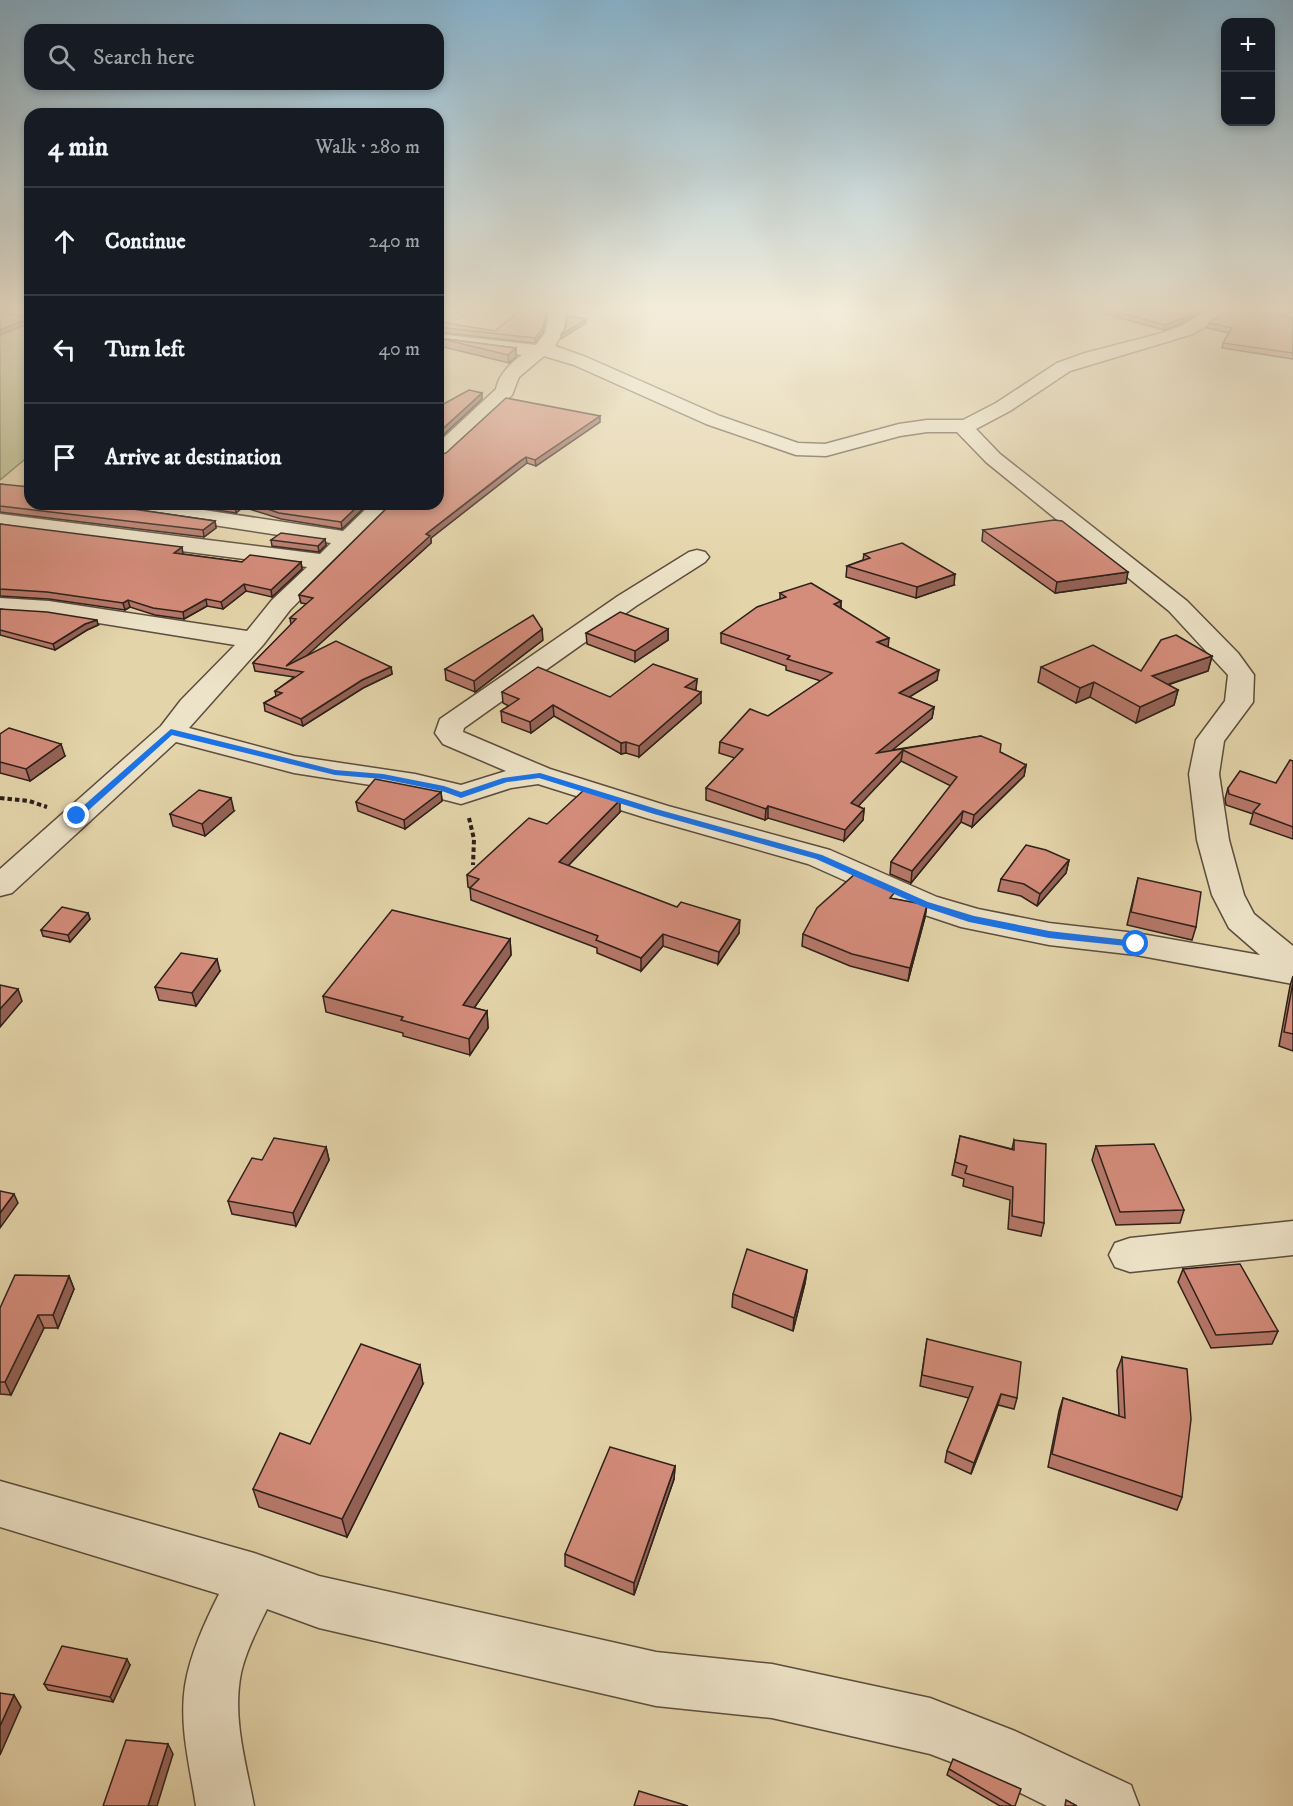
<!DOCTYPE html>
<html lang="en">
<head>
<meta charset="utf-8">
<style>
  :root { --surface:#171b24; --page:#242831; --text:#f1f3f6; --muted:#9ea1a6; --line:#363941 }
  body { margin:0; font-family:"IM FELL DW Pica",serif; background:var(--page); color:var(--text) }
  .controls { position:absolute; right:18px; top:18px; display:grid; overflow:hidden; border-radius:12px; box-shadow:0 3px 9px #0003 }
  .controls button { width:54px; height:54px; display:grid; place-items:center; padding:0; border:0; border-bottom:2px solid var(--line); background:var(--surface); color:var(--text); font:30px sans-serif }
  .stop { position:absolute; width:18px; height:18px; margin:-14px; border:4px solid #1a73e8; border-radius:50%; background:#fff }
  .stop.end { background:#1a73e8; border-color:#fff; box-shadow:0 2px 6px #0008 }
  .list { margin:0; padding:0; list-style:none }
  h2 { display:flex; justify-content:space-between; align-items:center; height:78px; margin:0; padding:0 24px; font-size:26px }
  h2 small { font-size:20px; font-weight:400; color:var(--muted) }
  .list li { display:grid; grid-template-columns:39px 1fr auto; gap:18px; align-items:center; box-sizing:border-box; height:108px; padding:0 24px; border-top:2px solid var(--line) }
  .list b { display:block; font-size:22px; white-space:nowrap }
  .list em { font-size:20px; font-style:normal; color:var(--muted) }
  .icon { flex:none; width:33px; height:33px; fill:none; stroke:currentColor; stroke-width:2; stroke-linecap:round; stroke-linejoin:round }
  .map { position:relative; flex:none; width:1293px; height:1806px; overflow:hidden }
  .search { position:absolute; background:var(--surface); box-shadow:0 3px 9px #0003; left:24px; top:24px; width:420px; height:66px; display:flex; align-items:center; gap:15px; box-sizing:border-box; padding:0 21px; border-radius:18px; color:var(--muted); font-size:22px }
  .panel { position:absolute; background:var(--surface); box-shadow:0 3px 9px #0003; left:24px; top:108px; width:420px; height:402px; border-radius:18px }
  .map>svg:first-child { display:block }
  .green { fill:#b5bd88; stroke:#726e51; stroke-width:1.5 }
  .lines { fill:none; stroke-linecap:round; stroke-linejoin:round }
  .minor-casing { stroke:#5c4d3e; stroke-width:3 }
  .path { stroke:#2e201a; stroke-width:4; stroke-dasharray:4.5 3; stroke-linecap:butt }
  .minor { fill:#ede3c8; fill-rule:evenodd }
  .wall { fill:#b6786a; stroke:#2e201a; stroke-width:1.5 }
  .shaded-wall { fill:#946256; stroke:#2e201a; stroke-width:1.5 }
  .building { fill:#d48c7b; stroke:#2e201a; stroke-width:1.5 }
  .route { fill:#1a73e8 }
</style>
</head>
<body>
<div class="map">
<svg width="1293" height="1806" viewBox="0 0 1293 1806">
  <rect width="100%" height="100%" fill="#e4d4aa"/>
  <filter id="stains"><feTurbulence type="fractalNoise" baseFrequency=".00333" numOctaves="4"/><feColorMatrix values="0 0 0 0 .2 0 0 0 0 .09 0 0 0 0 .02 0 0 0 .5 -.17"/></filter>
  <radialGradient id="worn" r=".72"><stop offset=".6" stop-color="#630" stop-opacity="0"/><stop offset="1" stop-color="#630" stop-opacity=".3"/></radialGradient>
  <!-- green -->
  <g class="green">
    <polygon points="8,309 30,309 30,455 0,480 0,312"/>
    <polygon points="438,309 485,309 438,326"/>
  </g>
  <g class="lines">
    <defs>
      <g id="minor">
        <path d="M550,309H566L564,330L555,346L586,357L720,416L798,443L825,444L899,424L927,420H963L996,403L1057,363L1085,353L1162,333L1181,326L1210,309H1228L1210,324L1193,334L1070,371L1010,411L976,429L1000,454L1187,601L1238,653L1254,675L1253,702L1224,741L1219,774L1229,840L1244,895L1254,914L1293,946V984L1136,955L1049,945L961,927L913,911L808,864L646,818L538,784L511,788L461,804L415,792L294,773L176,742L12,893L0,896V869L161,726L181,700L235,645L49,615L0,612V598L49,601L247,631L272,600L307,567L0,528V514L320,554L331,543L121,511L113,509L110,504H164L343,531L371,504H395L290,610L263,645L189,728L294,756L415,774L461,785L506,771L443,744L435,733L440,719L618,596L689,552L697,550L705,552L709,557L705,562L636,606L464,728L463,732L550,769L668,806L830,850L937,897L978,909L1049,923L1136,933L1260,955L1229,928L1212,895L1197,840L1189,774L1196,740L1225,701L1228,675L1169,611L986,462L957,432H927L900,436L826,456L796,455L706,424L574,365L544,356L519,377L512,395L445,458L438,460V443L496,389C499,374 510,364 522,355L438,344V334L536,345L545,333Z"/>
        <polygon points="1261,309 1293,311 1293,321 1263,313"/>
        <polygon points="1293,1221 1293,1255 1130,1272 1115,1267 1109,1255 1115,1243 1130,1238"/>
        <path d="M0,1481L254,1553L319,1576L656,1652L772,1664L930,1698L1015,1731L1131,1785L1139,1806H1047L980,1773L930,1754L772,1718L656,1706L319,1628L267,1609C257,1630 246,1651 241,1673C232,1718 246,1763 254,1806H196C190,1767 179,1726 185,1686C190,1654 205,1622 219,1594L0,1527Z"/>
      </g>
    </defs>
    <!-- minor casing -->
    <use href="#minor" class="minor-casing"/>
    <!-- path -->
    <g class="path">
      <polyline points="0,798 29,801 47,807"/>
      <polyline points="469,818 474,839 473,865"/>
    </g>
    <!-- minor -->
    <use href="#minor" class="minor"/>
  </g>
  <!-- wall -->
  <g class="wall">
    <polygon points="1087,309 1206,309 1180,324 1164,330"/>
    <polygon points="1264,310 1293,318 1293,359 1222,348 1223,343 1229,333 1207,328 1209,323"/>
    <polygon points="546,312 546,317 543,332 535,343 438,332 438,322 495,331"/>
    <polygon points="438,338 516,348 516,357 509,363 439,346"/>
    <polygon points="600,422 536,466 527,463 521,467 431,538 431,543 306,656 391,667 392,674 363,688 303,726 265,711 264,703 276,696 275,691 294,677 255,671 253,663 291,625 290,618 307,604 301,603 299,595 391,504 438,455"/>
    <polygon points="0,484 119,507 215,521 216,528 204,537 0,512"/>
    <polygon points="179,504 368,504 342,529 281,519 243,507 236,513"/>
    <polygon points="0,524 183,554 242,562 301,562 302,569 272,597 246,591 223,609 207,606 184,619 155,615 130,607 125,610 49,599 0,596"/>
    <polygon points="983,530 1126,583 1055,593 982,541"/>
    <polygon points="325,539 326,545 319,552 272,546 271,540"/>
    <polygon points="864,554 954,585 916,598 846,577 847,566 863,560"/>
    <polygon points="780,593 841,601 841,608 888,647 937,680 909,697 934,707 932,718 892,750 981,736 1000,752 1026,765 1024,776 972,827 961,822 911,883 890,874 891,862 951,786 901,761 858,806 864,809 863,820 844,841 768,818 765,820 706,800 706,788 735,758 719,753 720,742 768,716 821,681 786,670 786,666 721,643 721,633 780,599"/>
    <polygon points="0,609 98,625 87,630 55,650 0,635"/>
    <polygon points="668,629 668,640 635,662 587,644 586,633"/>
    <polygon points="543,640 475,692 446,680 445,669"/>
    <polygon points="1212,656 1208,671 1168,685 1178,690 1174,705 1136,723 1090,697 1076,703 1038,682 1041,667 1141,671"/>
    <polygon points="697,679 696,689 695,690 701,703 639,757 626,753 621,754 554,716 531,733 502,722 501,711 509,706 503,703 502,692 610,697"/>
    <polygon points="0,734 65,756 30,781 0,773"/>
    <polygon points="1293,761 1293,839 1250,824 1253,814 1226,805 1225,799 1228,788 1276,783"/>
    <polygon points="441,792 442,801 405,829 358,811 356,802"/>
    <polygon points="234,811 205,836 173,826 170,814"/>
    <polygon points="620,812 568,866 739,933 718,964 663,946 641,971 597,953 597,948 471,900 470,888 468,887 467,875 547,824"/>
    <polygon points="1069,860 1066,873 1037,906 1021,896 998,891 1001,879"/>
    <polygon points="1138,878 1196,927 1192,940 1127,925"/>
    <polygon points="894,899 927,905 925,917 908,981 850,966 802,946 803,934"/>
    <polygon points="88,913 90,919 70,942 43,936 41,930"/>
    <polygon points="510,939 511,955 474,1008 487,1011 488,1028 470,1055 403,1036 403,1033 326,1012 323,996"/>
    <polygon points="220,971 196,1006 159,1000 155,987"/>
    <polygon points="1293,976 1293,1051 1279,1046 1290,986"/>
    <polygon points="960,1136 1012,1149 1014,1140 1044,1223 1041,1236 1008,1229 1010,1200 963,1186 964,1179 952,1175"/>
    <polygon points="1096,1146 1184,1210 1180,1223 1116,1225 1092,1160"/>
    <polygon points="326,1147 329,1160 296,1226 232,1214 228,1201 262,1160"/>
    <polygon points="1183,1269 1278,1331 1272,1344 1211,1348 1178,1282"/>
    <polygon points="807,1270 805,1283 793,1331 732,1307 733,1294"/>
    <polygon points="69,1276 74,1289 58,1328 44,1328 11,1395 0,1394 0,1308"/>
    <polygon points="927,1339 1017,1398 1014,1409 998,1405 971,1474 945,1462 947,1451 969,1398 920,1386"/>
    <polygon points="1122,1357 1182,1497 1177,1510 1048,1467 1059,1411 1063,1398 1119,1416 1117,1370"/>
    <polygon points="423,1384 347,1537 259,1507 253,1489 310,1444"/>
    <polygon points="675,1466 674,1479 634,1595 565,1566 565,1554"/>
    <polygon points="130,1665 113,1702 48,1690 44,1684"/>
    <polygon points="949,1769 1015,1806 1000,1806 947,1775"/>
  </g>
  <!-- shaded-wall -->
  <g class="shaded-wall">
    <polygon points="10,309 21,309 3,317 2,313"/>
    <polygon points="1198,309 1206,309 1180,324 1164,330 1165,325"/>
    <polygon points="546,312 546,317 543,332 535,343 535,338"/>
    <polygon points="30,318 30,323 0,335 0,330"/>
    <polygon points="586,319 586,323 561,339 561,335"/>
    <polygon points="516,348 516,357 509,363 508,355"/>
    <polygon points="482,393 482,399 438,440 438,433"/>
    <polygon points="600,416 600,422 536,466 535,460"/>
    <polygon points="526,457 527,463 431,538 431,543 291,670 286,666 426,534"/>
    <polygon points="237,504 242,504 243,507 236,513 235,506"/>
    <polygon points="360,504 368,504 342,529 341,522"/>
    <polygon points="215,521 216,528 204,537 203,530"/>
    <polygon points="325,539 326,545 319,552 318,546"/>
    <polygon points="182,547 183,554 176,560 174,553"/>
    <polygon points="301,562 302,569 272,597 271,590"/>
    <polygon points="1128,572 1126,583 1055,593 1057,582"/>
    <polygon points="955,574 954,585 916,598 917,587"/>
    <polygon points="244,584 246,591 223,609 221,602"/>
    <polygon points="206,599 207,606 184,619 183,612"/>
    <polygon points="128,600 130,607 125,610 123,603"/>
    <polygon points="841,601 840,612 834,604"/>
    <polygon points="97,620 98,625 87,630 55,650 53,644 85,624"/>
    <polygon points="542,629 543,640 475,692 474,681"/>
    <polygon points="668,629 668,640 635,662 635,651"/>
    <polygon points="889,638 888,648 877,642"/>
    <polygon points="1212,656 1208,671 1148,691 1152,676"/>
    <polygon points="391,667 392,674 363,688 303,726 301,719 362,680"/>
    <polygon points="939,670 937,680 898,704 899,693"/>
    <polygon points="697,679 696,689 685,697 685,687"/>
    <polygon points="1094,682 1090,697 1076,703 1080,688"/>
    <polygon points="1178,690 1174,705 1136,723 1140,707"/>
    <polygon points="701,692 701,703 639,757 639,746"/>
    <polygon points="553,705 554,716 531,733 530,722"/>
    <polygon points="934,707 932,718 875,764 877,753"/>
    <polygon points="626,742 626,753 621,754 621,743"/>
    <polygon points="61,744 65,756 30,781 26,769"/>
    <polygon points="903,750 901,761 850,815 851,803"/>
    <polygon points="1026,765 1024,776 972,827 974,815"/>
    <polygon points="441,792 442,801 405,829 404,820"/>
    <polygon points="231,798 234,811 205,836 202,824"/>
    <polygon points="620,800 620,812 559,875 559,862"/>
    <polygon points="768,806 768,818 765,820 766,809"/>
    <polygon points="864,809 863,820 844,841 845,830"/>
    <polygon points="963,811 961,822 911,883 912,871"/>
    <polygon points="1069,860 1066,873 1037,906 1040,894"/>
    <polygon points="927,905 925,917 908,981 910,968"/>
    <polygon points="88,913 90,919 70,942 68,935"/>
    <polygon points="740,920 739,933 718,964 719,952"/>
    <polygon points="663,934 663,946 641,971 641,958"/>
    <polygon points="510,939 511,955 465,1021 463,1005"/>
    <polygon points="217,959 220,971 196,1006 192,993"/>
    <polygon points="18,989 22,1001 0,1027 0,1009"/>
    <polygon points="487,1011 488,1028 470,1055 469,1039"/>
    <polygon points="326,1147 329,1160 296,1226 293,1213"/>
    <polygon points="14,1194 18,1203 0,1228 0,1213"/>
    <polygon points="807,1270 805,1283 793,1331 794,1318"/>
    <polygon points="69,1276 74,1289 58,1328 53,1315"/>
    <polygon points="38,1315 44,1328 11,1395 5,1382"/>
    <polygon points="420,1365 423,1384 347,1537 342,1519"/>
    <polygon points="1001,1394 998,1405 971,1474 974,1463"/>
    <polygon points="675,1466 674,1479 634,1595 634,1583"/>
    <polygon points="127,1659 130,1665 113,1702 110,1697"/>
    <polygon points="14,1695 21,1707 0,1755 0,1726"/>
    <polygon points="168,1744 173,1754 157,1806 148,1806"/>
  </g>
  <!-- building -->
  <g class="building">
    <polygon points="0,309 10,309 2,313 30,318 0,330"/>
    <polygon points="522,309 546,312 543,328 535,338 438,327 438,322 495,331"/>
    <polygon points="1107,309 1198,309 1181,319 1165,325"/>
    <polygon points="1227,309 1263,309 1264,310 1293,318 1293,353 1223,343 1232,328 1209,323"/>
    <polygon points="567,316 586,319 561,335 566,327"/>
    <polygon points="438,338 516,348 508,355"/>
    <polygon points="469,390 482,393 438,433 438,407"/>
    <polygon points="506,398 600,416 535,460 526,457 520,461 426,534 430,536 286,666 336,641 391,667 362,680 301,719 264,703 282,693 275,691 303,672 253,663 296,619 290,618 313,598 299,595 391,504 438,504 438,455 446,453"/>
    <polygon points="0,484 30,487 30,504 111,504 119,507 215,521 203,530 0,506"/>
    <polygon points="222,504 237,504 235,506"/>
    <polygon points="253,504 360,504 341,522 279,513"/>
    <polygon points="1054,520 1062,521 1128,572 1057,582 983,530"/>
    <polygon points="0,524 182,547 174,553 242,562 250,555 301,562 271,590 244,584 221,602 206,599 183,612 153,608 128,600 123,603 47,592 0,589"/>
    <polygon points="281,533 325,539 318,546 271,540"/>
    <polygon points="902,543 955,574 917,587 847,566 870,558 864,554"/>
    <polygon points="811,583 841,601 834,604 889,638 877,642 939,670 899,693 934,707 877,753 981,736 1001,744 1000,752 1026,765 974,815 963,811 912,871 891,862 957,777 903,750 851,803 864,809 845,830 768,806 766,809 706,788 743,749 720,742 750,709 768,716 832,673 787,659 790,656 721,633 757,607 786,597 780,593"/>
    <polygon points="0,609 47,612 97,620 85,624 53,644 0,630"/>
    <polygon points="620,612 668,629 635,651 586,633"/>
    <polygon points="533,615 542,629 474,681 445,669"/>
    <polygon points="1176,635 1212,656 1152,676 1178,690 1140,707 1094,682 1080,688 1041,667 1093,645 1141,671 1161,640"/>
    <polygon points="653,664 697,679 685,687 701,692 639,746 626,742 621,743 553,705 530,722 501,711 519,699 502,692 538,667 610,697"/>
    <polygon points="9,728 61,744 26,769 0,762 0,734"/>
    <polygon points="1290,760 1293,761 1293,827 1253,812 1260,804 1229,794 1228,788 1240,771 1276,783"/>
    <polygon points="375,779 441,792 404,820 356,802"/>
    <polygon points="585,789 620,800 559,862 677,907 681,902 740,920 719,952 663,934 641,958 596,940 598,936 470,888 479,879 467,875 529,818 547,824"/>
    <polygon points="199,790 231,798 202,824 170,814"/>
    <polygon points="1026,845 1046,850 1069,860 1040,894 1024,884 1001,879"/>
    <polygon points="855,874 895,892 890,898 927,905 910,968 852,954 803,934 817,908"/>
    <polygon points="1138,878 1201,892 1196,927 1131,912"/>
    <polygon points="62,907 88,913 68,935 41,930"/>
    <polygon points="392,910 510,939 463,1005 487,1011 469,1039 401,1020 403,1017 323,996"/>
    <polygon points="181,953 217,959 192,993 155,987"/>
    <polygon points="1293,982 1293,1034 1284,1032"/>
    <polygon points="0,985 18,989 0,1009"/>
    <polygon points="960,1136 1014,1150 1014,1140 1046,1144 1044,1223 1012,1216 1013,1187 965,1173 967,1166 955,1162"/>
    <polygon points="274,1138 326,1147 293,1213 228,1201 252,1158 262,1160"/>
    <polygon points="1154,1144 1184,1210 1120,1212 1096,1146"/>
    <polygon points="0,1191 14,1194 0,1213"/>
    <polygon points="747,1249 807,1270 794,1318 733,1294"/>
    <polygon points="1240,1264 1278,1331 1216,1335 1183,1269"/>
    <polygon points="15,1275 69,1276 53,1315 38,1315 5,1382 0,1382 0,1308"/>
    <polygon points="927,1339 1021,1362 1017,1398 1001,1394 974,1463 947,1451 973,1387 922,1375"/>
    <polygon points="361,1344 420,1365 342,1519 253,1489 280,1433 310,1444"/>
    <polygon points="1122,1357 1187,1369 1191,1419 1182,1497 1052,1454 1063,1398 1125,1418"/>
    <polygon points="610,1447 675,1466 634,1583 565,1554"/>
    <polygon points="62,1646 127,1659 110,1697 44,1684"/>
    <polygon points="0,1693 14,1695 0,1726"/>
    <polygon points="126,1740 168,1744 148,1806 103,1806"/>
    <polygon points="953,1759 1021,1789 1015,1806 1012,1806 949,1769"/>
    <polygon points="639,1791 688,1806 634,1806"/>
    <polygon points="1066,1800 1077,1806 1065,1806"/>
  </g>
  <!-- sky -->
  <linearGradient id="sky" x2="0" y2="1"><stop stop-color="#87b5d1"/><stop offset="0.55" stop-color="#f3ecd9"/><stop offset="1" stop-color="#f3ecd9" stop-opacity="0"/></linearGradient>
  <rect width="1293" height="562" fill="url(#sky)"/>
  <!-- route -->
  <polygon class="route" points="171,729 335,770 383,774 444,786 461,792 503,778 540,773 660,810 822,855 928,902 974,916 1049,931 1136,941 1141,944 1136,947 1049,938 969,922 921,906 816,859 654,814 539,778 507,782 461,798 442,791 383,779 335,775 172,735 80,818 74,818 74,814"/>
  <rect width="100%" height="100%" filter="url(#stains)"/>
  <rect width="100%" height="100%" fill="url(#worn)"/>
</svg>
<div class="controls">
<button>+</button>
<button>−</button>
</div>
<div class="stop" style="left:1136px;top:944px"></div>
<div class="stop end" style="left:77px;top:816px"></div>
<div class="search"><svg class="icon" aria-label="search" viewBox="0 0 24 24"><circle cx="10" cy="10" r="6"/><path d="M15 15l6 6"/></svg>Search here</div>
<section class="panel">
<h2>4 min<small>Walk · 280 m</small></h2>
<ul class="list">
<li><svg class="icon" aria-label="ahead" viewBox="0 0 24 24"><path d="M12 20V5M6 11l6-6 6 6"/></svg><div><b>Continue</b></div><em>240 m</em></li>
<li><svg class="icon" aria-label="left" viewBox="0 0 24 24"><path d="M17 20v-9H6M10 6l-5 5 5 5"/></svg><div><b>Turn left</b></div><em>40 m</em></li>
<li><svg class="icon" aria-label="arrive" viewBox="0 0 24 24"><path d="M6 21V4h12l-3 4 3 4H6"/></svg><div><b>Arrive at destination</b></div></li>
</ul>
</section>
</div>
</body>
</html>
